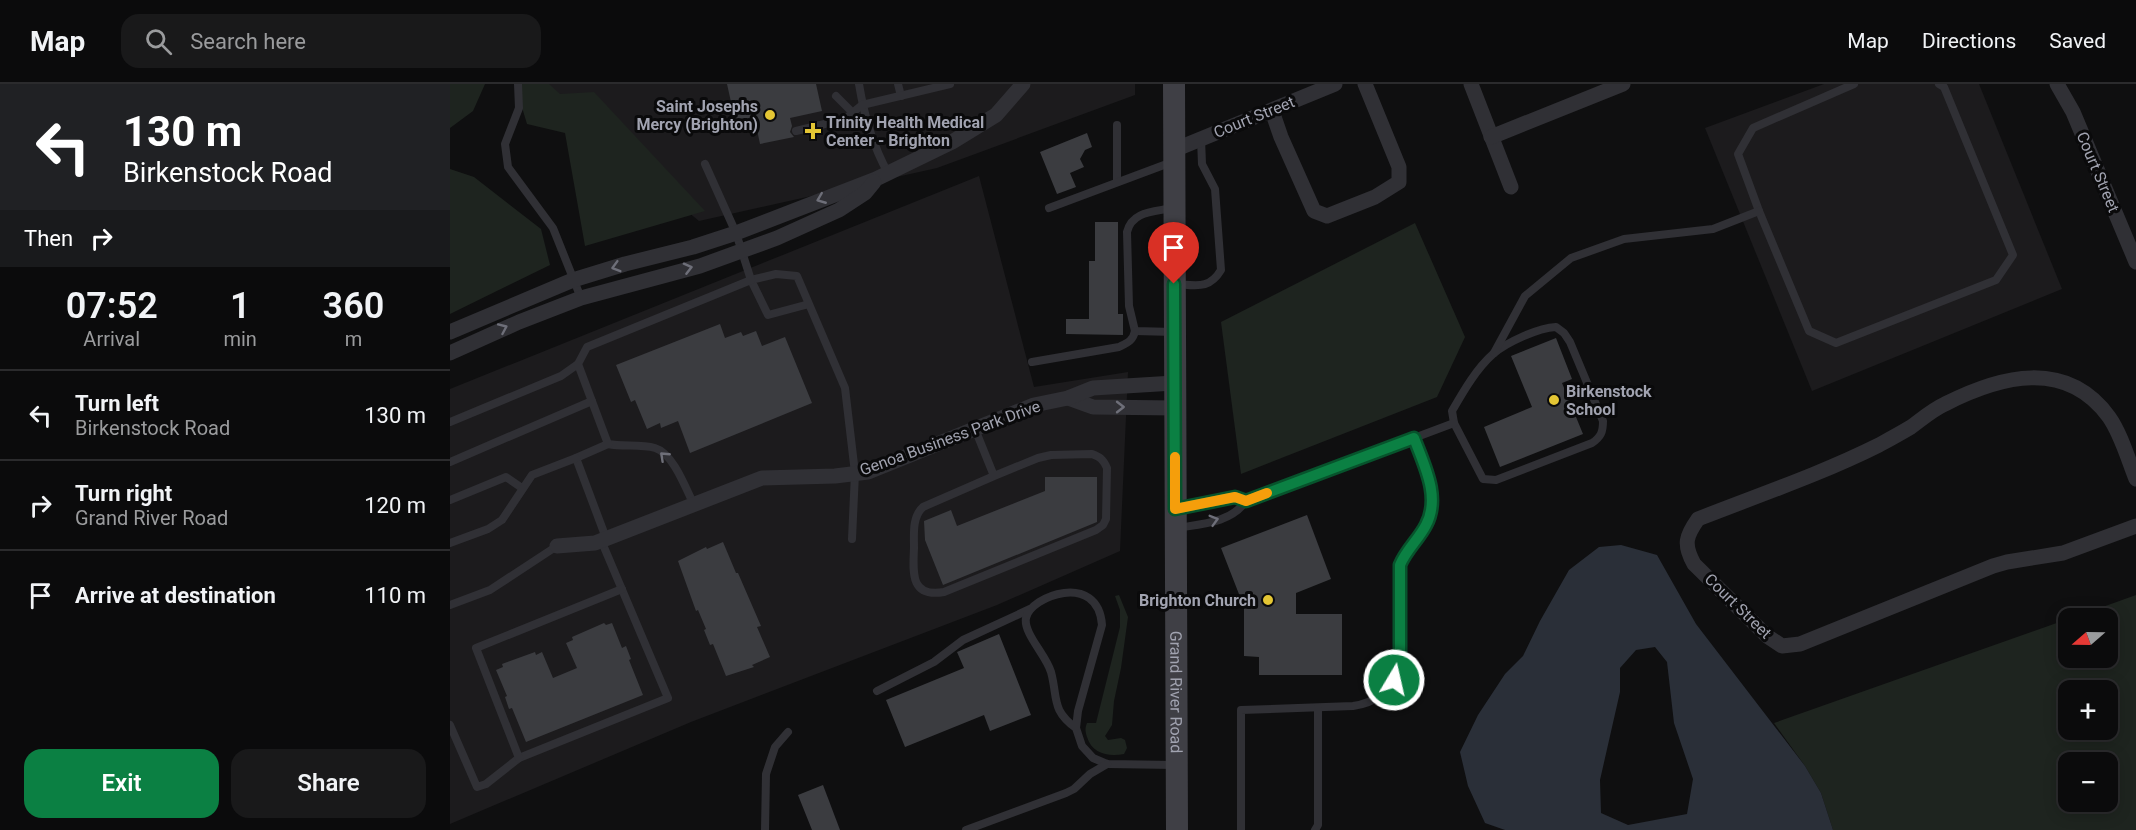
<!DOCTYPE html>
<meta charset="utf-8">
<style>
:root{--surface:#0b0b0c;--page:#19191a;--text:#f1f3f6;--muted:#9a9b9d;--line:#2b2b2d;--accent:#0b8043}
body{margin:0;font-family:Roboto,sans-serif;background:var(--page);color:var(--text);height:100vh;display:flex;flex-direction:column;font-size:22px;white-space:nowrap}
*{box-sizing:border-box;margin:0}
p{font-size:20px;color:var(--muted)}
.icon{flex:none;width:33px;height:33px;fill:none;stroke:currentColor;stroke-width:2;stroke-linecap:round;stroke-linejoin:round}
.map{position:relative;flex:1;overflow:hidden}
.drawer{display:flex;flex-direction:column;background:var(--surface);width:450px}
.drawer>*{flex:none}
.banner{background:#202124;color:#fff;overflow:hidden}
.needle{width:39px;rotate:250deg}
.controls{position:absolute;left:1608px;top:524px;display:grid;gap:12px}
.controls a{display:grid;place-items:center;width:60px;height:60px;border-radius:12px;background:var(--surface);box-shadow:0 3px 15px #0003,0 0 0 2px var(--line);font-size:30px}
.pin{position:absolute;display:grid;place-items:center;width:51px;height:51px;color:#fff;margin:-62px -26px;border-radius:50% 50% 50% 0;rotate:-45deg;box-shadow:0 0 6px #0007}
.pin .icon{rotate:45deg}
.me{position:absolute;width:66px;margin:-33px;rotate:9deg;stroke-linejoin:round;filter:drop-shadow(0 0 4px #0008)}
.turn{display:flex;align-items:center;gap:21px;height:126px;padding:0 24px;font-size:27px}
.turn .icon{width:78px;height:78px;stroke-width:2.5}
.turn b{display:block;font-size:42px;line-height:51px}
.then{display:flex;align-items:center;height:57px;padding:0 24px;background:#0003;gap:12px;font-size:22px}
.eta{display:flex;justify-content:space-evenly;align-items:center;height:102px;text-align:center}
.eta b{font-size:36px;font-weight:600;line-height:42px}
.primary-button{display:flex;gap:12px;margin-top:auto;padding:12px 24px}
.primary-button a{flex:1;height:69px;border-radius:18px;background:var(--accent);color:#fff;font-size:24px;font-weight:600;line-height:69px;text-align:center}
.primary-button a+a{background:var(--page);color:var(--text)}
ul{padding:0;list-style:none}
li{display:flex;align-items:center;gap:18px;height:90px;padding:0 24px;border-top:2px solid var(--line)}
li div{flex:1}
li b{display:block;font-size:22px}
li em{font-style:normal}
header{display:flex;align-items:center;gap:36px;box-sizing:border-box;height:84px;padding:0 30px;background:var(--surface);border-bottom:2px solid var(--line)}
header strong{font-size:28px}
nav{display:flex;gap:33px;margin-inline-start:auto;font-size:21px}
.search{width:420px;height:54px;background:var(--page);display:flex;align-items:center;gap:15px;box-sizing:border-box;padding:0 21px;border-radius:18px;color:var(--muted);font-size:22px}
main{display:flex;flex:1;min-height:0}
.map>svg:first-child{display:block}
.built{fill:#1c1b1d}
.green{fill:#1e241f;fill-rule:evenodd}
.water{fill:#2a2f38;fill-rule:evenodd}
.building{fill:#3b3c40}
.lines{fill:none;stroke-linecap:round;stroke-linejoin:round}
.service{stroke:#303035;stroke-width:8}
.minor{stroke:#303035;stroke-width:15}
.secondary{stroke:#3f3f45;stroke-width:22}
.oneway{stroke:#6e6f79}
.route-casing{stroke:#07532c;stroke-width:15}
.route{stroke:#0b8043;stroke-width:10}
.slow{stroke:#f59e0b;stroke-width:10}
.poi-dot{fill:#e4c634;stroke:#0a0a0b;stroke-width:2}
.labels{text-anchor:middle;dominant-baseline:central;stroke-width:6;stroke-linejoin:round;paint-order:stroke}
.poi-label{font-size:16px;font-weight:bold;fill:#a1a3b0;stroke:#0a0a0b;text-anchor:end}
.street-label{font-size:16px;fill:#a1a3b0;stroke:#0a0a0b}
</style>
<header>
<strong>Map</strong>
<div class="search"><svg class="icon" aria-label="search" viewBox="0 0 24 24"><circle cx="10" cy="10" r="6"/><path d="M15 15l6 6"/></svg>Search here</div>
<nav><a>Map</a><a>Directions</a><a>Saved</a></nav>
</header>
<main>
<section class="drawer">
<div class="banner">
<div class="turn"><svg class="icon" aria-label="left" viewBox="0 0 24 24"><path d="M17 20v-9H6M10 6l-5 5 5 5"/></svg><div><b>130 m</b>Birkenstock Road</div></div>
<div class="then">Then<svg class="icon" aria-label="right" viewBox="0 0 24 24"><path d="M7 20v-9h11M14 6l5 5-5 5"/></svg></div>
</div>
<div class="eta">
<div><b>07:52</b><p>Arrival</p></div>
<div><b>1</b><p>min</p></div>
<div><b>360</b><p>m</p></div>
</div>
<ul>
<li><svg class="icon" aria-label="left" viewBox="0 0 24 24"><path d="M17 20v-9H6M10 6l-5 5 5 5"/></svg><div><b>Turn left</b><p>Birkenstock Road</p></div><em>130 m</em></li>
<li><svg class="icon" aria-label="right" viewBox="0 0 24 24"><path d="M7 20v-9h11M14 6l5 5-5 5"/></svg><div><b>Turn right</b><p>Grand River Road</p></div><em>120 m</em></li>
<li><svg class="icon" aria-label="arrive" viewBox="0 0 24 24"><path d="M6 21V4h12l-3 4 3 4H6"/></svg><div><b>Arrive at destination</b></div><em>110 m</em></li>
</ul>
<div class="primary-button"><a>Exit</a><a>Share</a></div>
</section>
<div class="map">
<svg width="1686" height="746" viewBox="0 0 1686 746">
<rect width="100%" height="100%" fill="#0f0f10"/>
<!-- built -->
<g class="built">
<polygon points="83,0 685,0 685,11 487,84 249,137"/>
<polygon points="1374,0 1529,0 1612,205 1362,307 1255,44"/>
<polygon points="529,92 584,303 678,288 670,467 547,521 241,638 0,740 0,305"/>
</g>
<!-- green -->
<g class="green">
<polygon points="0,0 35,0 23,27 0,44"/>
<polygon points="65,0 99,0 110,10 144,8 255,127 135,162 115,49 77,40"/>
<polygon points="0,85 24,93 91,145 100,181 0,230"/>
<polygon points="965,139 1015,253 987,313 791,390 771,238"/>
<path d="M669,511l9,22 -7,51 -7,33 -2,24 -7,11 3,4 13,-2 4,2 2,8 -3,6c-15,3 -32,0 -37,-17 -2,-6 -2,-9 0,-14h9l24,-96v-17l-5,-14z"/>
<path d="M1686,511v235h-303l-12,-37 -16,-27 -31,-43 294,-104v38h40v-39h-36zM1618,606h40v39h-40zM1618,678h40v39h-40z"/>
</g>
<!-- water -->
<path class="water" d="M1171,461l36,10 39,69 109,142 16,27 12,37h-328l-20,-7 -17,-37 -8,-34 18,-37 27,-41 18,-18 17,-35 29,-51 30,-23zM1205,563l12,15 7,61 19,56 -6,35 -59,11 -27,-12 -1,-33 20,-88v-24l16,-18z"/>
<!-- building -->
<g class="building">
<polygon points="277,0 366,0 372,27 340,34 342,42 340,48 344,53 310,60 306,41 287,45"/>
<polygon points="637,49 642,63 635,66 630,75 634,83 620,89 626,103 607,110 590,68"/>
<polygon points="645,138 668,138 668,230 673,230 673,251 616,250 616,235 639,235 639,177 645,177"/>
<polygon points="270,240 275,254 291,248 293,252 306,247 312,262 335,253 362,319 240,369 228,337 211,344 210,339 197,345 185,316 181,318 166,281"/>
<polygon points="1106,254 1122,295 1112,299 1133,350 1050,383 1034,343 1082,323 1061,272"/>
<polygon points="595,393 647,393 647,438 493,501 475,456 474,437 501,426 507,442 595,407"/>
<polygon points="857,431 881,495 846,509 846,530 892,530 892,591 809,591 809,573 794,572 794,523 771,464"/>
<polygon points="273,458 286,489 288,489 311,542 307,543 320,573 302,581 304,583 276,592 263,560 260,561 254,546 256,545 248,526 246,527 228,477 256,463 257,465"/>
<polygon points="154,539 156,541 162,539 172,564 176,562 181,575 179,576 193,611 76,658 62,624 59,625 55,613 57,612 46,586 53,583 52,580 85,568 86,571 92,568 103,594 127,584 116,559 123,556 122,553"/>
<polygon points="549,550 581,631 540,647 534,631 455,663 436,616 514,584 507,568"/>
<polygon points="373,701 390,746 362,746 348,711"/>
</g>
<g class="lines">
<!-- service -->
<g class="service">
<polyline points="68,0 69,24 55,60 58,83 103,144 131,214"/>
<path d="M409,0c5,31 14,62 29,89"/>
<polyline points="448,0 451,12"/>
<polyline points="1404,0 1303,44 1288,70 1309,127 1359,247 1386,259 1546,196 1563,171 1494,3 1489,0"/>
<polyline points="386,12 403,29"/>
<polyline points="667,41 667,97"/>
<polyline points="346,47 395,35 412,21 500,0"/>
<polyline points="599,124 722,78"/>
<path d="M722,124c-18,4 -40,3 -45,24l2,74 6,25 39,1"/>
<path d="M726,200c20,1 33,6 45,-14l-6,-81 -13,-25 -1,-25"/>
<polyline points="359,220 318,231 301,196 326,190 347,192 395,304 405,389 402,455"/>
<path d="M1106,243l8,6 6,9 33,79c0,11 -2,16 -11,22l-96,37 -13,-1 -29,-56 -2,-12c11,-19 24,-42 41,-57 14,-12 45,-26 63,-27z"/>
<polyline points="1044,269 1075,212 1121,174 1174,155 1263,145 1309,127"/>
<path d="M582,278l87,-15c8,-4 14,-6 16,-16"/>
<polyline points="0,338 111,292 128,280"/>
<path d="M525,345l19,47 -71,31c-11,10 -9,27 -9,41 -1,24 -4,50 30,44l152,-62 7,-5 3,-6 1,-51c-4,-9 -7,-11 -15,-14l-41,1 -13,3 -44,18"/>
<path d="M158,360c15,3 32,0 47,4 18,5 31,41 39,57"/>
<polyline points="0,378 142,317"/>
<polyline points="0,416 56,393 72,404"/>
<polyline points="727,425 785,413 796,417"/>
<path d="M727,444c24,-4 54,-5 69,-27l208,-78"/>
<polyline points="156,454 126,374 158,360 128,280 137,263 301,196 286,149 255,80"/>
<polyline points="0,459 38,445 52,436 82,391 126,374"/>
<polyline points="0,521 40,506 107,462"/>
<polyline points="427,607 484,578 513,556 580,525"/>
<polyline points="0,641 27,703 36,700 69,674 218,614 151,456"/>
<path d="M626,644c-25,-18 -18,-30 -25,-56 -5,-17 -28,-39 -25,-54 4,-22 72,-47 76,7l-24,86 -2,17 6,18 11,12 14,6 68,1"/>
<polyline points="69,674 26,564 172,505"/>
<polyline points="315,746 316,690 325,663 338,648"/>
<polyline points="516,746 616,709 624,705 640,690 657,680"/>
<path d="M791,746v-120l112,-4c72,-11 38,-92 47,-141 6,-15 19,-26 26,-40 15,-28 -2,-60 -12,-87"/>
<polyline points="865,746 868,741 868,624"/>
</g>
<!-- minor -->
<g class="minor">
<polyline points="1021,0 1061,103"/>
<polyline points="1607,0 1623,28 1686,178"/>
<polyline points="822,27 831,53 864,127 877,132 925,113 949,98 949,83 915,0"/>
<polyline points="1041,53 1173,0"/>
<polyline points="724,66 885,0"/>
<polyline points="0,248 123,196 175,180 243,163 286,149 426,95 502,58 546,31 573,0"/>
<polyline points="0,269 69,238 131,214 250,182 327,154 389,126 415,109 424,98"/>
<polyline points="618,314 643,323 725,324"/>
<path d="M1686,395c-8,-20 -15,-45 -27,-62 -43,-59 -109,-41 -164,-13 -13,6 -23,15 -34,23 -10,6 -21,12 -32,18 -58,29 -120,50 -181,74 -12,17 -15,25 -4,45l73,72 15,10 18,-2 193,-78 14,-4 56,-9 73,-27"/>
<polyline points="107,462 145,459 312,394 385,392 418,388 584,321 618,314 643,304 724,299"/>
</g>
<!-- secondary -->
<path class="secondary" id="s1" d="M724,0l3,746"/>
</g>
<!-- one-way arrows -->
<defs><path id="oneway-chevron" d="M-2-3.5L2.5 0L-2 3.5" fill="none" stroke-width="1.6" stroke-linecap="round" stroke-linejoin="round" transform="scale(1.5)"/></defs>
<g class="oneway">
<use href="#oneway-chevron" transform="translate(371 115) rotate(158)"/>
<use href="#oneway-chevron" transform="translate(166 183) rotate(164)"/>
<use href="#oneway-chevron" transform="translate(238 184) rotate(-14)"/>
<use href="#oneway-chevron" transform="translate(53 244) rotate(-24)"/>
<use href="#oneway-chevron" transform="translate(670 323)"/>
<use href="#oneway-chevron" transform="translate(214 372) rotate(-137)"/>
<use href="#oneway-chevron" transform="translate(764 436) rotate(-16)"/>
</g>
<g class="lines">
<defs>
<path id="route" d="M724,200l1,225 60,-12 11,4 168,-63c10,27 27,59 12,87 -7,14 -20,25 -26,40v97l-6,18"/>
</defs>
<!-- route casing -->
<use href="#route" class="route-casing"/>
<!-- route -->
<use href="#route" class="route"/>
<!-- slow -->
<polyline class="slow" points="725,373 725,425 785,413 796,417 817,409"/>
</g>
<!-- markers -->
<g class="poi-dot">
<circle cx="320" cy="31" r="6"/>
<path d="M360 38h6v6h6v6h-6v6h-6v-6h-6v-6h6z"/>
<circle cx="1104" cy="316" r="6"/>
<circle cx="818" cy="516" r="6"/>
</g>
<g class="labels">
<!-- poi labels -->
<g class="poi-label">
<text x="308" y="22">Saint Josephs<tspan x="308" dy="18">Mercy (Brighton)</tspan></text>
<text x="376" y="38" text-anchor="start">Trinity Health Medical<tspan x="376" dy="18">Center - Brighton</tspan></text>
<text x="1116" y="307" text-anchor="start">Birkenstock<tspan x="1116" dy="18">School</tspan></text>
<text x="806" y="516">Brighton Church</text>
</g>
<!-- street labels -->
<g class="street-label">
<text transform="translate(804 33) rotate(-22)">Court Street</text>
<text transform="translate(1648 88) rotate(67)">Court Street</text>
<text transform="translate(500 354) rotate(-20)">Genoa Business Park Drive</text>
<text transform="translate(1288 522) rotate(44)">Court Street</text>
<text stroke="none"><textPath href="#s1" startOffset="608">Grand River Road</textPath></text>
</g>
</g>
</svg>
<div class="controls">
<a><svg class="needle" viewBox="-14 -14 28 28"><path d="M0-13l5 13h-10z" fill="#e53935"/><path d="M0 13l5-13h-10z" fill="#9a9b9d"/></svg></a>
<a>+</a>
<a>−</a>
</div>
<div class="pin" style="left:724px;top:200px;background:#d93025"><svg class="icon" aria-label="arrive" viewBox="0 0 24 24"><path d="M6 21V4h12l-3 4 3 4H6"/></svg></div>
<svg class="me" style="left:944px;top:596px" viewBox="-20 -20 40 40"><circle r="17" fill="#0b8043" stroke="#fff" stroke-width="3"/><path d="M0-11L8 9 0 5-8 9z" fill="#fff"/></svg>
</div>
</main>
